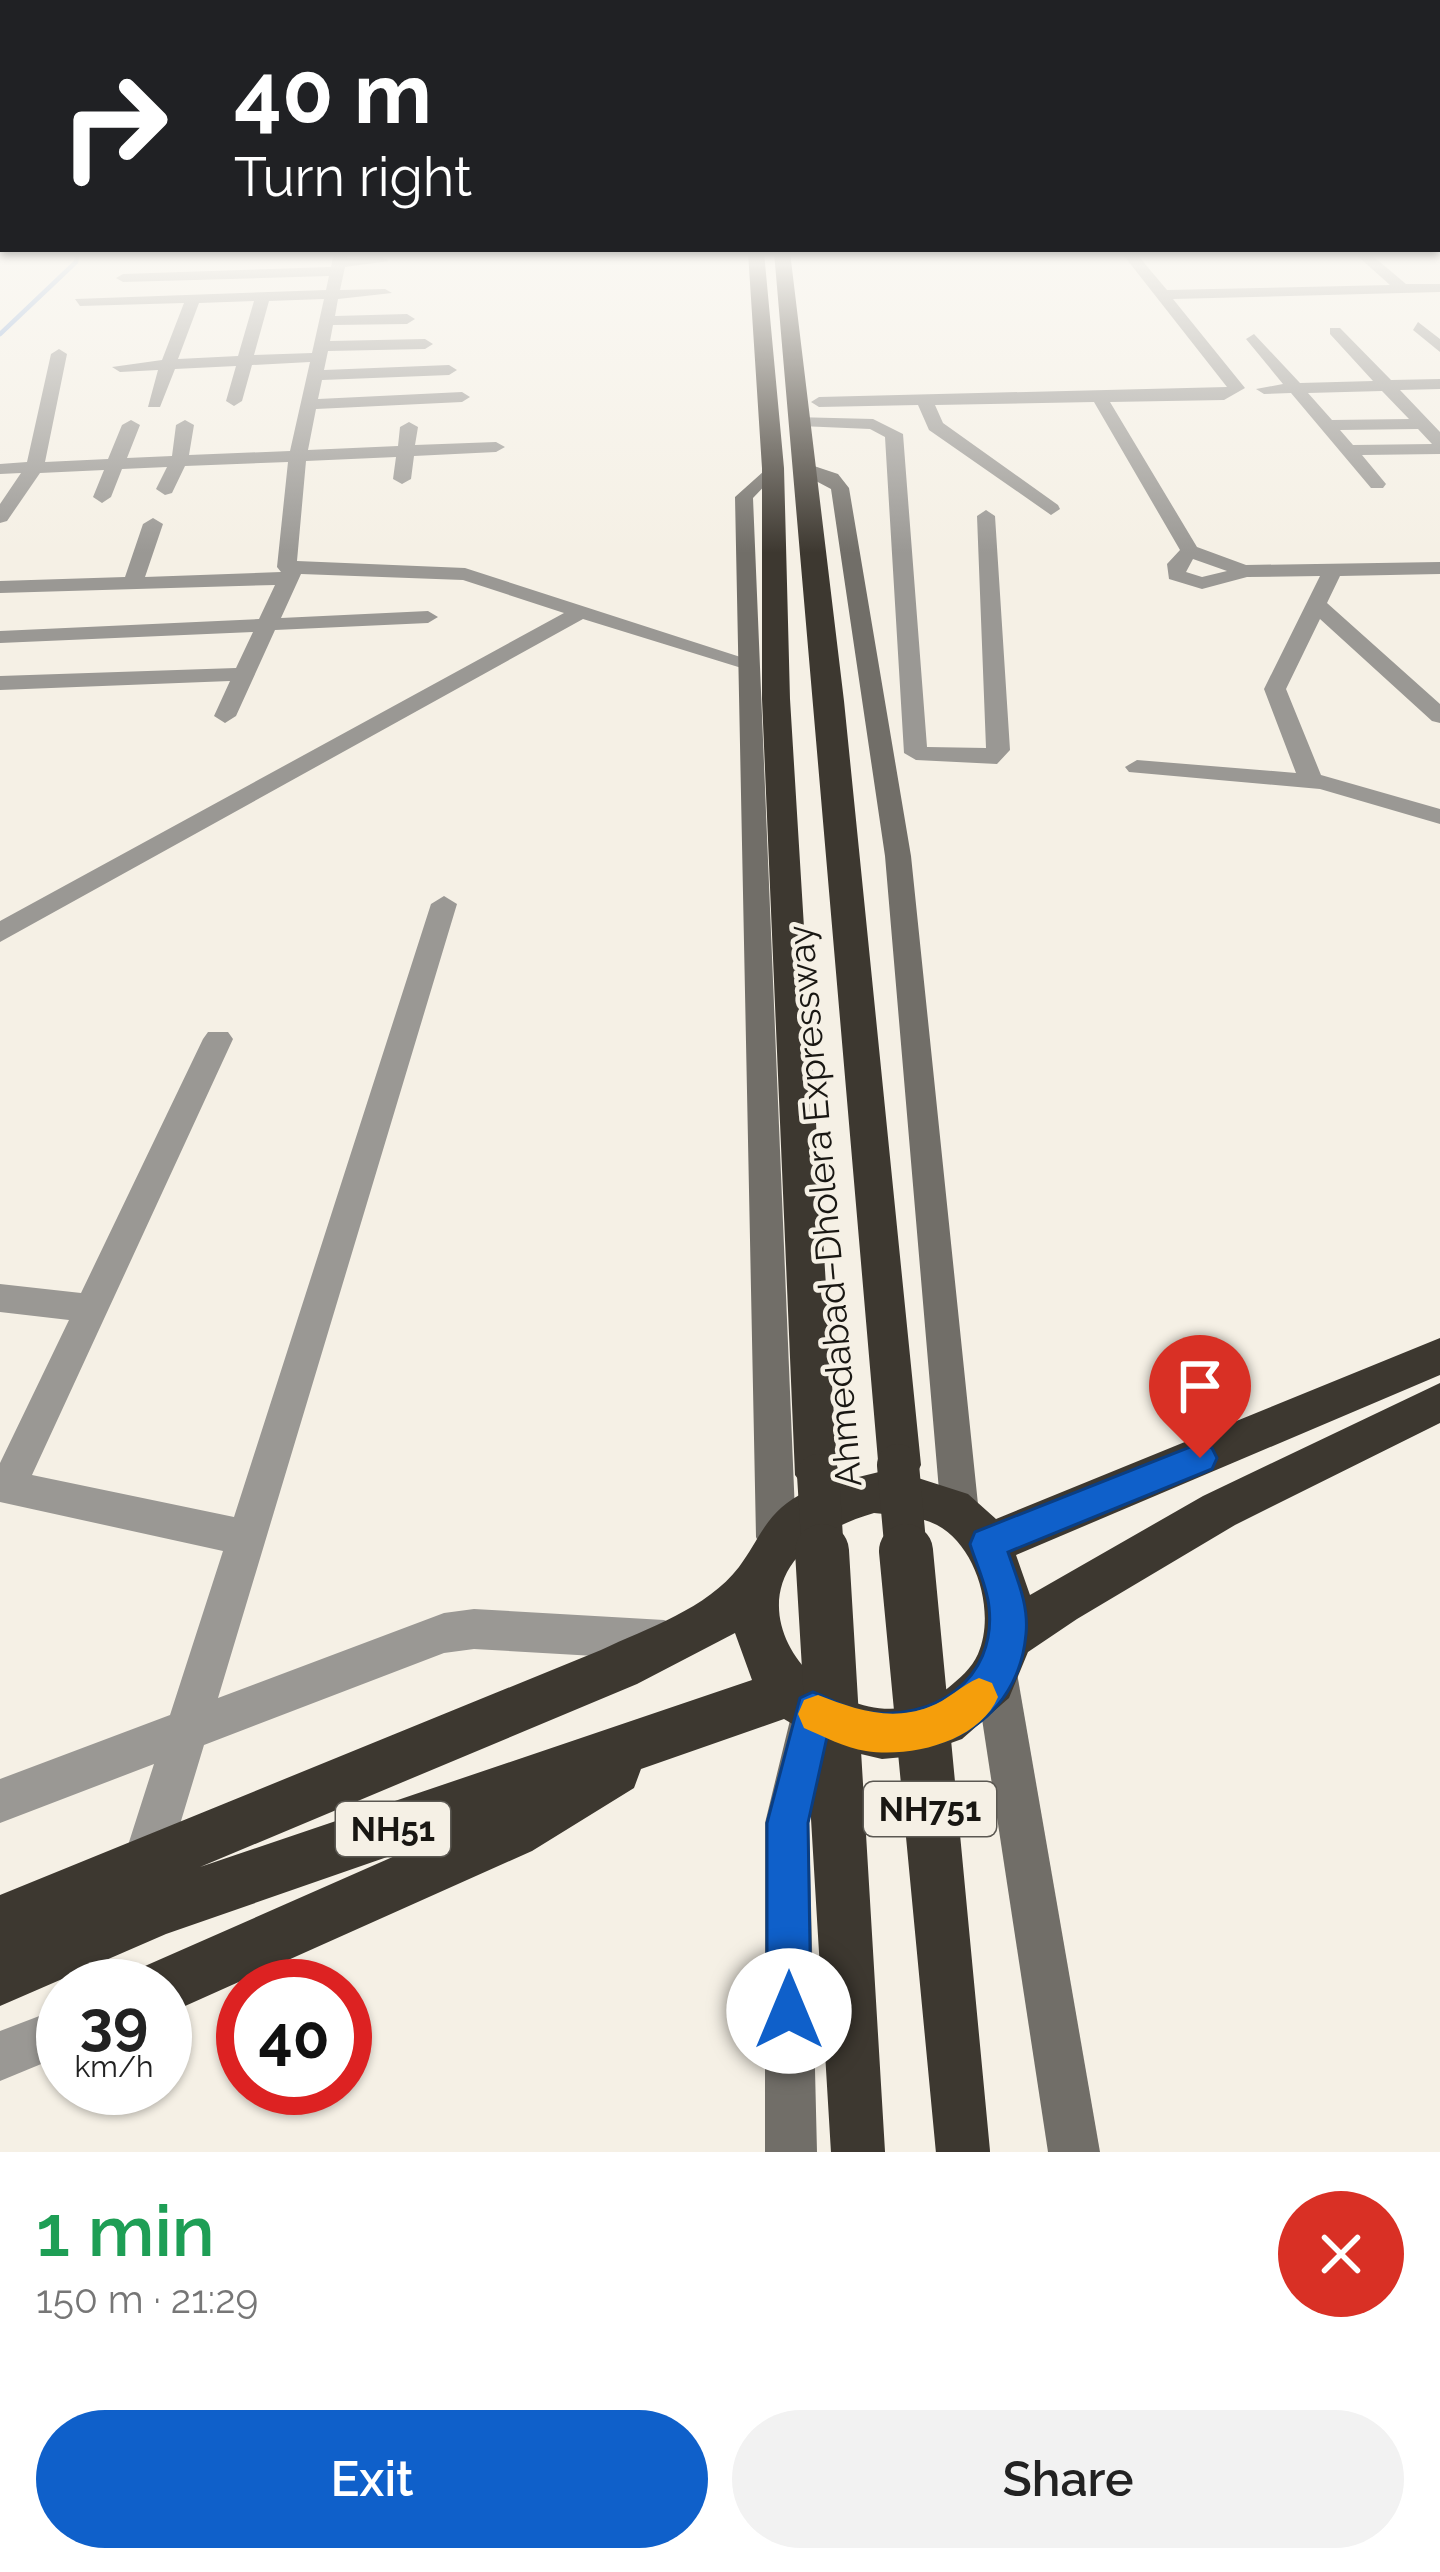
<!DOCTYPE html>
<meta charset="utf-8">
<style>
:root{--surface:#fff;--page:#f2f2f2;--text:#222;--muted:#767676;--accent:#0f60ca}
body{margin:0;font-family:Raleway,sans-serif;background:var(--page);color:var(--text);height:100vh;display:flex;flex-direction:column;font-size:45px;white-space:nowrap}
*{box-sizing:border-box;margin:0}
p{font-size:39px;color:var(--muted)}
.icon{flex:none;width:66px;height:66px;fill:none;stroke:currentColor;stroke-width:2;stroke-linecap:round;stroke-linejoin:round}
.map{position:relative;height:2152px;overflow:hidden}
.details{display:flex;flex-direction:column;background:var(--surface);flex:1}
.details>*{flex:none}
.top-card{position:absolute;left:0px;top:0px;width:1440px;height:252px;box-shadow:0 3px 9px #0004;background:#202124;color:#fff;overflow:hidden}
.speed{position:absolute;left:36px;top:1959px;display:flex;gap:24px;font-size:60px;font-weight:700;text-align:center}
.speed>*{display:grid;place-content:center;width:156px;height:156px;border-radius:50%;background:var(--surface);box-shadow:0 3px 9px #0004;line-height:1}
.speed small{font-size:30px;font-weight:400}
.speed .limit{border:18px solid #d22;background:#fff;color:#111}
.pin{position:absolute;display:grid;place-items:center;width:102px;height:102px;color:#fff;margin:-123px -51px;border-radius:50% 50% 50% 0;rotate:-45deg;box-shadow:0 0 12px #0007}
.pin .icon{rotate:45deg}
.me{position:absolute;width:132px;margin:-66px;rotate:0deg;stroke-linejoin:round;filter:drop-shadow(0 0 9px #0008)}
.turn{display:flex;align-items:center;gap:42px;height:252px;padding:0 36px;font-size:54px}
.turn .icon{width:156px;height:156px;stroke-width:2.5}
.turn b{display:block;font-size:84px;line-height:102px}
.round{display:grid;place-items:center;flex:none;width:126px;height:126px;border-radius:63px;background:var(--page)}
.headline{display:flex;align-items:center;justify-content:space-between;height:204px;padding:0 36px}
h1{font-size:72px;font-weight:600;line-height:90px;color:#1e9e55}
.button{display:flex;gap:24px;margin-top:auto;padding:24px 36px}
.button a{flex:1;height:138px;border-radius:72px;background:var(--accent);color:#fff;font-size:48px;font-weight:600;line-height:138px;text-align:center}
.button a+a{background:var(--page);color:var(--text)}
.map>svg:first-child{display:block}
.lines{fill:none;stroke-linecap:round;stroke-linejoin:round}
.stream{stroke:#83a6d9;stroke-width:4.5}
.street{fill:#9a9894;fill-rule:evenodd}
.secondary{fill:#716e68;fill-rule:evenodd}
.highway{fill:#3d3830;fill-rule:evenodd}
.highway-bridge-far1{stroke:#3d3830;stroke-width:42}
.highway-bridge{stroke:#3d3830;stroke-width:54}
.route{fill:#0f60ca;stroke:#0a3e83;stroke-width:3}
.slow{fill:#f59e0b}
.labels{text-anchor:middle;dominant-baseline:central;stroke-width:9;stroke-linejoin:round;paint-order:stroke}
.shield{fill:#f5f0e5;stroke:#5b5852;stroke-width:3}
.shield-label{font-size:33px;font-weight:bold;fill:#191713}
.street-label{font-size:36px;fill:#191713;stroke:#f5f0e5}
</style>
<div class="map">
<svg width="1440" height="2152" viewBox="0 0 1440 2152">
<rect width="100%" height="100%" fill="#f5f0e5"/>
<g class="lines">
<!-- stream -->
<polyline class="stream" points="0,334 76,262 78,252"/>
<!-- street -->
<g class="street">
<path d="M334,252h14l-1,6 35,-1 7,4 -44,6 -5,23 45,-1 7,4 -54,6 -3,17 72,-2 8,5 -8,5 -74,1 -3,16 95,-2 8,5 -8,5 -97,2 -4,19 125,-5 8,5 -8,5 -127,5 -4,19 144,-7 8,5 -8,5 -146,7 -8,41 90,-4 2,-19 9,-5 9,5 -3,18 81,-3 9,5 -9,5 -82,4 -3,23 -9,5 -9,-5 3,-22 -90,4 -9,100 168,7 294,95 -11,7 -165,-51 -583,323v-21l564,-308 -101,-33 -162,-6 -20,44 147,-7 10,6 -10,6 -153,7 -39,86 -11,7 -11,-7 16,-35 -230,9v-14l236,-8 17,-36 -253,11v-12l259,-12 16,-34 -275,8v-12l125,-4 18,-53 10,-6 10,6 -18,53 136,-5 -4,-5 11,-105 -103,4 -13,27 -7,2 -9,-6 11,-22 -45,2 -11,28 -9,6 -9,-6 11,-27 -64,3 -33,48 -7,2v-19l21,-31 -21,1v-10l27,-2 24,-108 8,-5 8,5 -22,108 63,-3 14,-34 9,-5 9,5 -13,33 45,-2 4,-31 9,-5 9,5 -5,30 101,-4 20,-89 -58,3 -10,36 -8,5 -8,-5 10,-35 -61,3 -15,38h-12l10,-37 -38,2 -8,-5 50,-7 22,-57 -104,3 -5,-7 251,-9 3,-14 -206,6 -7,-4 7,-4 208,-7zM324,299l-12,54 -58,2 15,-54zM254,301l-16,55 -60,3 21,-56z"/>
<path d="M1121,252h14l32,38 223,-5 -37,-33h15l38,32h34v8l-267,7 72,89 -21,12 -114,2 87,145 49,18 194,-3v12l-100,2 -13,27 113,101v19l-8,-2 -112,-102 -34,70 35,86 119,34v15l-120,-35 -191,-17 -4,-5 12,-7 159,13 -32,-84 56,-113 -73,1 -45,12 -33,-10 -2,-15 13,-14 -86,-148 -159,3 8,18 115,82 2,4 -9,6 -122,-85 -11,-25 -99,2 -8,-5 8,-5 408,-10zM1193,559l34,12 -25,6 -16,-5z"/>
<polygon points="1418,322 1440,339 1440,352 1413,330"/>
<path d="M1330,328h10l51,52 49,-1v10l-40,1 40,42v22l-78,1 24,29 -3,4h-12l-80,-95 -27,1 -8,-5 27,-5 -37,-45 8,-5 46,49 73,-2 -43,-47zM1382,391l27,28 -77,1 -24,-27zM1418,429l14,15 -79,1 -13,-15z"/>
<polygon points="794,417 873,419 903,434 927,747 986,748 977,516 986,510 995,516 1010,750 997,764 916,760 904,753 885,437 870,429 800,426 791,421"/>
<polygon points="444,896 457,904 218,1698 444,1613 474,1609 664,1620 679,1626 685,1640 679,1654 664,1660 474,1649 444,1653 204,1745 168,1864 161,1880 145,1887 129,1880 122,1864 154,1764 0,1823 0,1779 170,1715 223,1551 0,1502 0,1463 69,1320 0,1312 0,1284 81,1293 203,1039 208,1032 228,1032 233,1039 32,1475 234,1517 431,904"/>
<polygon points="63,2007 63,2055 0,2081 0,2031"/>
</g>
<!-- secondary -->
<g class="secondary">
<polygon points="773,463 782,468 753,498 796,1537 790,1550 776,1555 762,1550 756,1537 735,497"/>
<polygon points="805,463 838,474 849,488 911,856 979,1514 974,1526 960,1532 946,1526 941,1514 885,856 831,489 799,472 796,468"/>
<polygon points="996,1652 1011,1658 1017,1673 1100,2152 1048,2152 975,1673 981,1658"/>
<polygon points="813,1691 828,1697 834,1712 809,1823 817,2152 765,2152 765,1823 792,1712 798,1697"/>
</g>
<!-- highway -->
<path class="highway" d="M748,252h16l20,216 6,231 48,783 41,-10 -105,-1220h16l54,449 77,764 -6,12 53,17 28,25 444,-181v37l-424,180 14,40 173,-99 237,-113v40l-205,102 -158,94 -49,33 -19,46 -47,41 -47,17 -33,3 -51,-12 -47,-28 -143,50 -7,19 -102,63 -367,164v-29h-29l9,-20 268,-118 -247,86 -166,72v-111l601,-245c46,-22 106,-41 138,-83 24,-33 27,-56 68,-76l-12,-16 -33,-776v-231zM874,1513c20,2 44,2 63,12 40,21 59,88 41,129 -6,14 -19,25 -30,34 -106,85 -278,-115 -74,-175zM735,1633l17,47 -552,187 437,-183z"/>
<!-- highway-bridge-far1 -->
<g class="highway-bridge-far1">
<polyline points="898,1465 906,1554"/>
<polyline points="818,1475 823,1554"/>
</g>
<!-- highway-bridge -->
<g class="highway-bridge">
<polyline points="822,1551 858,2152"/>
<polyline points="906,1551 963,2152"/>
</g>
</g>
<!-- sky -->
<linearGradient id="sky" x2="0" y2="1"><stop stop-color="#7faee2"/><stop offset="0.46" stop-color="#faf8f3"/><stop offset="1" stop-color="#faf8f3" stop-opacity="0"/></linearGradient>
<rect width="1440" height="553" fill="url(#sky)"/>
<!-- route -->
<path class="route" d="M1200,1443l12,5 5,10 -5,11 -204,83c9,27 21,53 18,82 -9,103 -115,137 -199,103l-19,86 3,188 -6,15 -16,7 -16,-7 -6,-15v-188l33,-125 13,-6c17,7 36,18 53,20 67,10 131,-32 123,-105 -2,-21 -13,-43 -19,-63l5,-12z"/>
<!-- slow -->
<path class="slow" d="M979,1678l13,5 6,14c-19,45 -88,61 -132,54 -21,-3 -43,-15 -62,-23l-6,-14 6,-14 14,-5c36,14 72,27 111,12 18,-6 32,-22 50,-29z"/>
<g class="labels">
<!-- shield labels -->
<g class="shield">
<rect x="864" y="1782" width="132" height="54" rx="9"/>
<rect x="336" y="1802" width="114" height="54" rx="9"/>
</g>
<g class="shield-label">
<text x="930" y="1809">NH751</text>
<text x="393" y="1829">NH51</text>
</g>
<!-- street labels -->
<g class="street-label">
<text transform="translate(824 1206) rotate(-95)">Ahmedabad–Dholera Expressway</text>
</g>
</g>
</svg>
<div class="speed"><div>39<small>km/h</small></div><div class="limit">40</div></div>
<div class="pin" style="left:1200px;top:1458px;background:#d93025"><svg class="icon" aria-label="arrive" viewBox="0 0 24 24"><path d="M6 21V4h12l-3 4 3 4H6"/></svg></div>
<svg class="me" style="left:789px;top:2011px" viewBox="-20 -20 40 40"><circle r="19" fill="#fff"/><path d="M0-13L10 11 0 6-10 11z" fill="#0f60ca"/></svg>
<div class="top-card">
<div class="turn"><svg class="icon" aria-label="right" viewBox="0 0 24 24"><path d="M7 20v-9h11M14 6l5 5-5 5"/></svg><div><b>40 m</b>Turn right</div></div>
</div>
</div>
<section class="details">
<div class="headline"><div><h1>1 min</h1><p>150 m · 21:29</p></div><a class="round" style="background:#d93025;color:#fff"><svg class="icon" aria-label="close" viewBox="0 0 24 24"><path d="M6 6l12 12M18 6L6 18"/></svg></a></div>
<div class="button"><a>Exit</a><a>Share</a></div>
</section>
